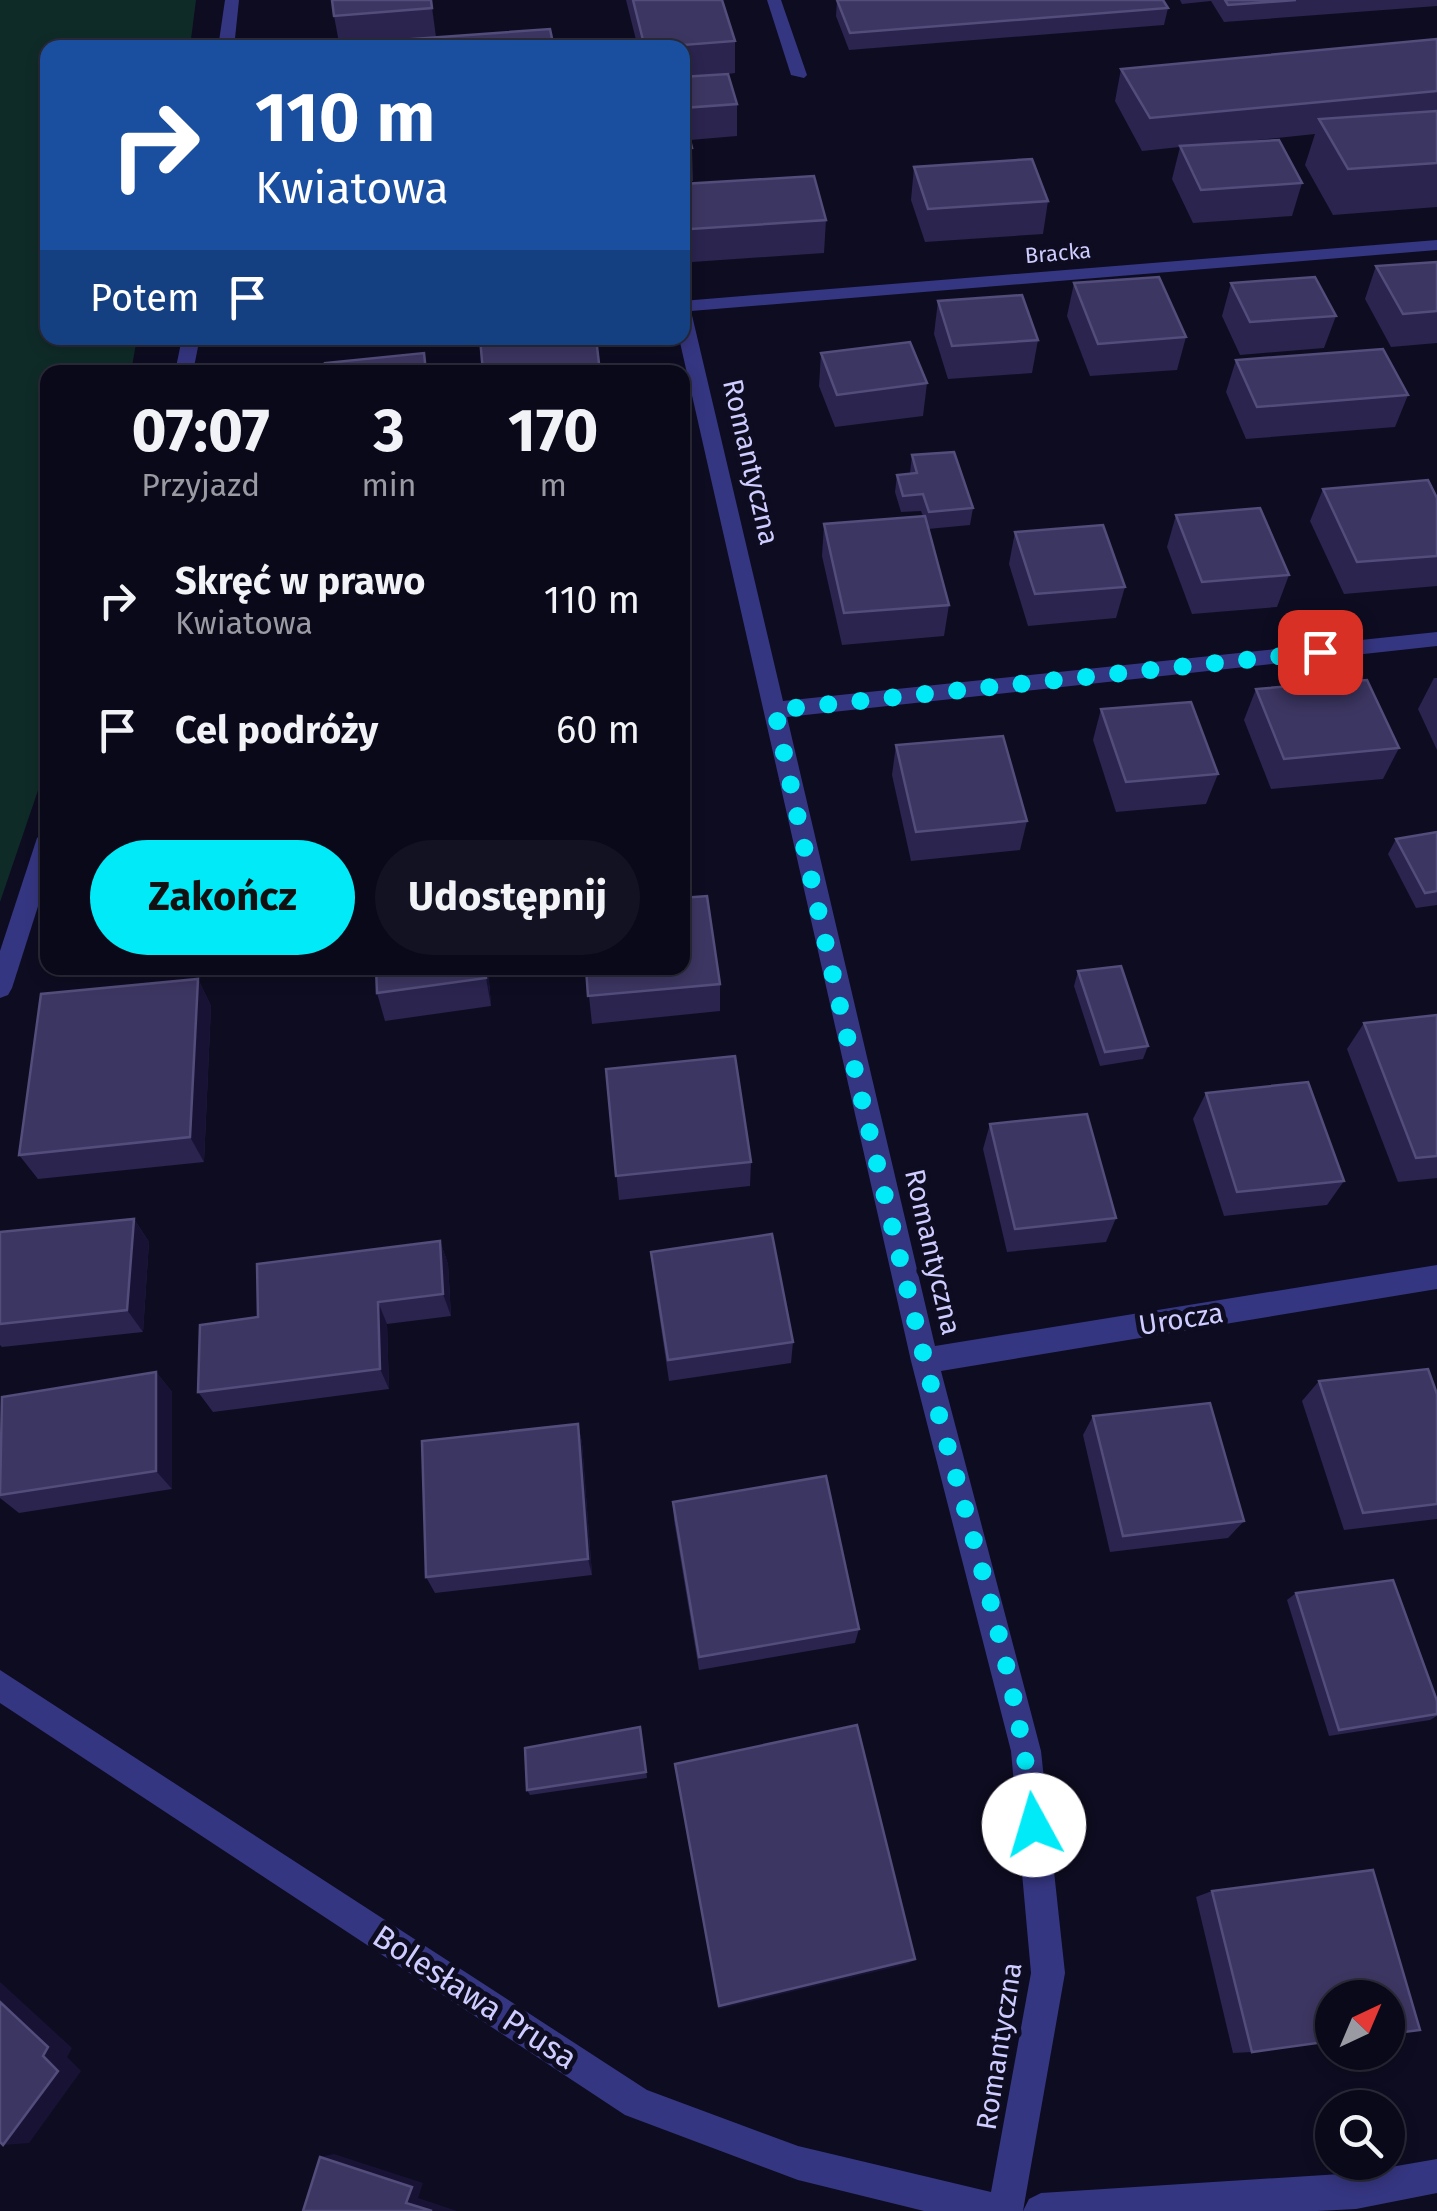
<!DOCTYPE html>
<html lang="pl">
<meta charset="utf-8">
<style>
:root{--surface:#0a0919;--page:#131222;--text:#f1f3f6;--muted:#999aa2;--line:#2a2a38;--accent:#00ebf7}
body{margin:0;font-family:"Fira Sans",sans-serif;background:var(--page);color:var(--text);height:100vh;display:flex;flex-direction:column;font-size:38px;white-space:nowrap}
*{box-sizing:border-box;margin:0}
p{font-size:32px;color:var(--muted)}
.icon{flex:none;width:55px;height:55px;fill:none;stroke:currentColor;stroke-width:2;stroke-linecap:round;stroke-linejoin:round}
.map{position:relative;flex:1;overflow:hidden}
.panel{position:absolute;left:40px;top:365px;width:650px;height:610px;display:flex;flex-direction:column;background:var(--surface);border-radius:20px;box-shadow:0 5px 15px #0003,0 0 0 2px var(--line)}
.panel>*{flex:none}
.guide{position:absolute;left:40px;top:40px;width:650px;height:305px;border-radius:20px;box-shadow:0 5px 15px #0003,0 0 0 2px var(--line);background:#1a4fa0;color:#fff;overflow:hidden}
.needle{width:65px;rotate:44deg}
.controls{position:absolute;left:1315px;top:1980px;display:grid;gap:20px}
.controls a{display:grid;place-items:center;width:90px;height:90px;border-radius:50%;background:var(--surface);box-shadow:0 5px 15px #0003,0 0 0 2px var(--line);font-size:50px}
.pin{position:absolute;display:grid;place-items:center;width:85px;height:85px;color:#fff;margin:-42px;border-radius:20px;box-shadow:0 5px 15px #0006}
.me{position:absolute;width:110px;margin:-55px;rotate:354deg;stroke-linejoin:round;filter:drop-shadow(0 0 8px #0008)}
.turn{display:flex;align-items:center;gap:35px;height:210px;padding:0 50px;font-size:45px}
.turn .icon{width:130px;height:130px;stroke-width:2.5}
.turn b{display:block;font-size:70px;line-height:85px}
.then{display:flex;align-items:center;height:95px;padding:0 50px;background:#0003;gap:20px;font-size:38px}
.eta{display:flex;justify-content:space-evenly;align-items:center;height:170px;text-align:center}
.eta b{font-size:60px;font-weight:700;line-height:70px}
.primary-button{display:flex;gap:20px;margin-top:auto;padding:20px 50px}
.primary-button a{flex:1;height:115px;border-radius:60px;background:var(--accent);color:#111;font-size:40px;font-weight:700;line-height:115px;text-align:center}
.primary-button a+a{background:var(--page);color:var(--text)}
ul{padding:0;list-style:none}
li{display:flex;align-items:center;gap:30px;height:130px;padding:0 50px}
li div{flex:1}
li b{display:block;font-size:38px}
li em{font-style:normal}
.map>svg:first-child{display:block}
.green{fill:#0f2b28}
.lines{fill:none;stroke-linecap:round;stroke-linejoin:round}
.service{fill:#353681;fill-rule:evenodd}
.minor{fill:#353681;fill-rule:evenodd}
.wall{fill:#2a244f}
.shaded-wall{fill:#181335}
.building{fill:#3c3662;stroke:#534d7b;stroke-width:2.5}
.route{stroke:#00ebf7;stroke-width:18;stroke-dasharray:0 32.4}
.labels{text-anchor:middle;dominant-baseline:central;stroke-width:10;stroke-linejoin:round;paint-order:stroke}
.far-street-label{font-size:22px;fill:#cfccff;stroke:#0e0c21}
.street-label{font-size:28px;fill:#cfccff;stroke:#0e0c21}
.near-street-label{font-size:32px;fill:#cfccff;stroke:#0e0c21}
</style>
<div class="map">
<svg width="1437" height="2211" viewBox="0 0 1437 2211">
<rect width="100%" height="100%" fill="#0e0c21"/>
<!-- green -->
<polygon class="green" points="0,0 196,0 190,47 48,48 48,338 137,338 131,372 48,372 47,764 0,902"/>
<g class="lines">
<!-- service -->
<polygon class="service" points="767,0 781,0 807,75 804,78 791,75"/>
<!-- minor -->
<g class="minor">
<polygon points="225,0 239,0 234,48 218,48"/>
<polygon points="1437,240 1437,250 691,311 783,701 1437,632 1437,646 787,717 935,1346 1437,1265 1437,1289 941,1371 1041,1751 1065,1973 1023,2211 924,2211 798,2180 625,2115 0,1703 0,1670 647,2090 798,2146 991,2192 1031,1973 1011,1751 911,1361 679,338 682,338 682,301"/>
<polygon points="182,338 264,338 255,343 198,347 193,372 175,372"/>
<polygon points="48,829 48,875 12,988 8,995 0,998 0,951 37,838"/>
<polygon points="1437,2159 1437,2193 1356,2209 1317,2211 1023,2211 1029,2199 1041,2193 1356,2173"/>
</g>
</g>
<!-- wall -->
<g class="wall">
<polygon points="431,0 436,37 400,43 340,48 334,16"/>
<polygon points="626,0 722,0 735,41 735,73 728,74 737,104 737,136 690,140 692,148 693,181 682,182 682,48 638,48"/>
<polygon points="837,0 1168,8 1164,25 849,50 836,16"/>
<polygon points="1180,0 1437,0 1437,6 1224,22 1211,1 1182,4"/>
<polygon points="1437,39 1437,207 1333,215 1305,165 1315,134 1208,145 1302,183 1292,216 1193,223 1172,179 1180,147 1142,151 1115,101 1121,69"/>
<polygon points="914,167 1048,201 1043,234 925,242 911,200"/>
<polygon points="683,184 826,220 824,253 692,262 684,217"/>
<polygon points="1437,262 1437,343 1391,347 1365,299 1376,266"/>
<polygon points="1074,283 1186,337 1177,370 1090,376 1067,316"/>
<polygon points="1231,283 1336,316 1324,348 1240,355 1222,316"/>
<polygon points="938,301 1038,340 1032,373 948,379 934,334"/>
<polygon points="821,353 927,383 923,416 835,427 819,386"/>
<polygon points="1236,360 1408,395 1395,427 1246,439 1226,392"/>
<polygon points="912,455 973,508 970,525 928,529 949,605 944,636 842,645 822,556 824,524 923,516 921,511 901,512 895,492 897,475 910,473"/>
<polygon points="1323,489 1437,498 1437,586 1344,594 1310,521"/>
<polygon points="1176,515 1289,575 1277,607 1192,614 1167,547"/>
<polygon points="1015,532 1125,587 1116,618 1028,626 1009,564"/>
<polygon points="1434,678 1437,678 1437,750 1418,709"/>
<polygon points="1256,689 1399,748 1383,779 1271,789 1244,720"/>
<polygon points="1101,709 1218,774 1206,804 1116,812 1093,740"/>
<polygon points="896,745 1027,821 1020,850 911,861 892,775"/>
<polygon points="1437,832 1437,905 1416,908 1388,854 1396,839"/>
<polygon points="304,968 374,968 307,974"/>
<polygon points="376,968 488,968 491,1006 385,1021 377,993"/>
<polygon points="586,968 720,984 720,1011 592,1024"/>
<polygon points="1078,971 1148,1046 1143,1059 1100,1066 1074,986"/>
<polygon points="198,979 211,1006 204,1162 38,1179 19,1155"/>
<polygon points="1437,1015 1437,1178 1398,1182 1347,1049 1364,1023"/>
<polygon points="606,1069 751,1162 750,1186 619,1200"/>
<polygon points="1206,1093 1344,1181 1327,1205 1224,1216 1193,1119"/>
<polygon points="990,1124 1116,1218 1106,1242 1007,1252 983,1149"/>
<polygon points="134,1219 149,1242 143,1332 2,1347 0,1345 0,1232"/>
<polygon points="440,1241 448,1264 451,1316 387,1324 389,1389 213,1412 198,1392 258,1317"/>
<polygon points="651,1252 793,1342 791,1363 669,1381 653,1274"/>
<polygon points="156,1372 172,1392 172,1489 19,1513 0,1498 0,1440"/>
<polygon points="1319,1381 1437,1394 1437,1519 1344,1530 1302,1401"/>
<polygon points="1093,1416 1244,1521 1228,1538 1110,1552 1083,1435"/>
<polygon points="578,1424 582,1443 592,1575 435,1593 426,1577"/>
<polygon points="673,1502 859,1629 855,1643 699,1670 674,1520"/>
<polygon points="1296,1593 1437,1701 1437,1716 1430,1720 1329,1736 1287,1600"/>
<polygon points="641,1733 647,1778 530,1795 527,1790"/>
<polygon points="1212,1891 1252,2052 1233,2053 1196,1897"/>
</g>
<!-- shaded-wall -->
<g class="shaded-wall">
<polygon points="485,968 488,968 491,1006 486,978"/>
<polygon points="198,979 211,1006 204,1162 190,1137"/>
<polygon points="134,1219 149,1242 143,1332 127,1310"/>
<polygon points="440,1241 448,1264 451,1316 443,1294"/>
<polygon points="378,1302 387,1324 389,1389 380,1369"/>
<polygon points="156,1372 172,1392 172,1489 156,1471"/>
<polygon points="578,1424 582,1443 592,1575 588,1559"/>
<polygon points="915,1959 908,1964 719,2009 719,2006"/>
<polygon points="0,1982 72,2048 67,2057 81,2071 29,2143 3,2145 43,2056 0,2002"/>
<polygon points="334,2154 423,2183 418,2198 457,2211 432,2211 406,2203 320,2157"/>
</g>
<!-- building -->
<g class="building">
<polygon points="332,0 431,0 432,8 334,16"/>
<polygon points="633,0 722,0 735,41 645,48"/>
<polygon points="837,0 1163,0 1168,8 850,33"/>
<polygon points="1225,0 1296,0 1228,5"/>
<polygon points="550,29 554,48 400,48 400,40"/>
<polygon points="1437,39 1437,91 1150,118 1121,69"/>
<polygon points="728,74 737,104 683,108 685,117 682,117 682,77"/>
<polygon points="1437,111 1437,163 1348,169 1319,119"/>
<polygon points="687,128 692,148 682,149 682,129"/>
<polygon points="1279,140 1302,183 1201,190 1180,146"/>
<polygon points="1032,159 1048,201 928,209 914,167"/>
<polygon points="814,176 826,220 691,229 683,184"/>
<polygon points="1437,262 1437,311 1403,314 1376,266"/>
<polygon points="1159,277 1186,337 1098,344 1074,283"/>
<polygon points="1315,277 1336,316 1250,322 1231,283"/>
<polygon points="1022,295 1038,340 952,346 938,301"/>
<polygon points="480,338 596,338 600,372 483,372"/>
<polygon points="910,342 927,383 837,395 821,353"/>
<polygon points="1383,349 1408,395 1257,407 1236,360"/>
<polygon points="424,353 426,372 326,372 325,363"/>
<polygon points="954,452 973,508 929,512 923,494 903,496 897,475 917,473 912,455"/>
<polygon points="1428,480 1437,498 1437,556 1357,562 1323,489"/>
<polygon points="1260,508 1289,575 1202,582 1176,515"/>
<polygon points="925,516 949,605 844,613 824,524"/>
<polygon points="1103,525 1125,587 1035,594 1015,532"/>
<polygon points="1367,680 1399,748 1284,759 1256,689"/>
<polygon points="1191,702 1218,774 1126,782 1101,709"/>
<polygon points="1003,736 1027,821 916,832 896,745"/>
<polygon points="1437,832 1437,891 1425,893 1396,839"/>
<polygon points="707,896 720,984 588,996 586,968 682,968 682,898"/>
<polygon points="1121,966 1148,1046 1105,1052 1078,971"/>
<polygon points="376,968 485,968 486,978 377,993"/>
<polygon points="198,979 190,1137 19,1155 41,994"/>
<polygon points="1437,1015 1437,1156 1416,1158 1364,1023"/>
<polygon points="735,1056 751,1162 616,1176 606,1069"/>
<polygon points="1308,1082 1344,1181 1237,1192 1206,1093"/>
<polygon points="1087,1114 1116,1218 1015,1229 990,1124"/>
<polygon points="134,1219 127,1310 0,1324 0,1232"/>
<polygon points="772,1234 793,1342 668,1360 651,1252"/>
<polygon points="440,1241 443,1294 378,1302 380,1369 198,1392 200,1325 258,1317 257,1264"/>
<polygon points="1428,1369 1437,1394 1437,1504 1363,1513 1319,1381"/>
<polygon points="156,1372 156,1471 0,1495 2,1397"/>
<polygon points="1210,1403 1244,1521 1123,1536 1093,1416"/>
<polygon points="578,1424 588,1559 426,1577 422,1441"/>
<polygon points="826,1476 859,1629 699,1657 673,1502"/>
<polygon points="1393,1580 1437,1701 1437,1714 1339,1730 1296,1593"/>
<polygon points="857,1725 915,1959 719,2006 675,1764"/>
<polygon points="640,1727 646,1772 527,1790 525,1748"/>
<polygon points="1373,1870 1420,2030 1388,2034 1388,1998 1332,1998 1332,2041 1252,2052 1212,1891"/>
<polygon points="0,2002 48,2047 43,2056 58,2071 3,2145 0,2142"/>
<polygon points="320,2157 412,2187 406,2203 432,2211 303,2211"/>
</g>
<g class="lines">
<!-- route -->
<path class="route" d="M1034,1825c-16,-157 -71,-311 -109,-464 -53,-216 -105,-433 -150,-651l545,-58"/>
</g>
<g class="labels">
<!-- far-street labels -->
<g class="far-street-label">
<text transform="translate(1058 253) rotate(-5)">Bracka</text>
</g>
<!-- street labels -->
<g class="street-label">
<text transform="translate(751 462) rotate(77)">Romantyczna</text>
<text transform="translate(933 1252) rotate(77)">Romantyczna</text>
<text transform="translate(1181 1319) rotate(-9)">Urocza</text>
<text transform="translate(999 2046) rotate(-81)">Romantyczna</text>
</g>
<!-- near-street labels -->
<g class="near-street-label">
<text transform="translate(475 1997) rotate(33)">Bolesława Prusa</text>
</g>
</g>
</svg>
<div class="controls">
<a><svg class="needle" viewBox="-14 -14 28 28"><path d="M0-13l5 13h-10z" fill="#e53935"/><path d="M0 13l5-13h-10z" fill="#999aa2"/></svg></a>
<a><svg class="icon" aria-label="search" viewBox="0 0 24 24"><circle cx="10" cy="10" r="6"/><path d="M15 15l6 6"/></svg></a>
</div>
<div class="pin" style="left:1320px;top:652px;background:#d93025"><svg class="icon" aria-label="arrive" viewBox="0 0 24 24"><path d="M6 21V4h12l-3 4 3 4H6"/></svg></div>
<svg class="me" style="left:1034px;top:1825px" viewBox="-20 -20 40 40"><circle r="19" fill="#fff"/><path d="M0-13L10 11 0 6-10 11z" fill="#00ebf7"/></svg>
<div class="guide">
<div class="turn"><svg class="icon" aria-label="right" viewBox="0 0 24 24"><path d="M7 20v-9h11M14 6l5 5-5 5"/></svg><div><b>110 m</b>Kwiatowa</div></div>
<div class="then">Potem<svg class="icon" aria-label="arrive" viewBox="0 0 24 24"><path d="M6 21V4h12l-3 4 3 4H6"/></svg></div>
</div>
<section class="panel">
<div class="eta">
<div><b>07:07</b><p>Przyjazd</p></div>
<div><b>3</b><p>min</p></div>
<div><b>170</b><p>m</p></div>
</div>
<ul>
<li><svg class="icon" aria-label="right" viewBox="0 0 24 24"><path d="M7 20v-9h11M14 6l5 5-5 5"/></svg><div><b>Skręć w prawo</b><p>Kwiatowa</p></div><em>110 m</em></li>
<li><svg class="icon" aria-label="arrive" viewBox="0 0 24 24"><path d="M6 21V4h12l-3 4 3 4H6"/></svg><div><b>Cel podróży</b></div><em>60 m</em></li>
</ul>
<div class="primary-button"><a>Zakończ</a><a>Udostępnij</a></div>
</section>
</div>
